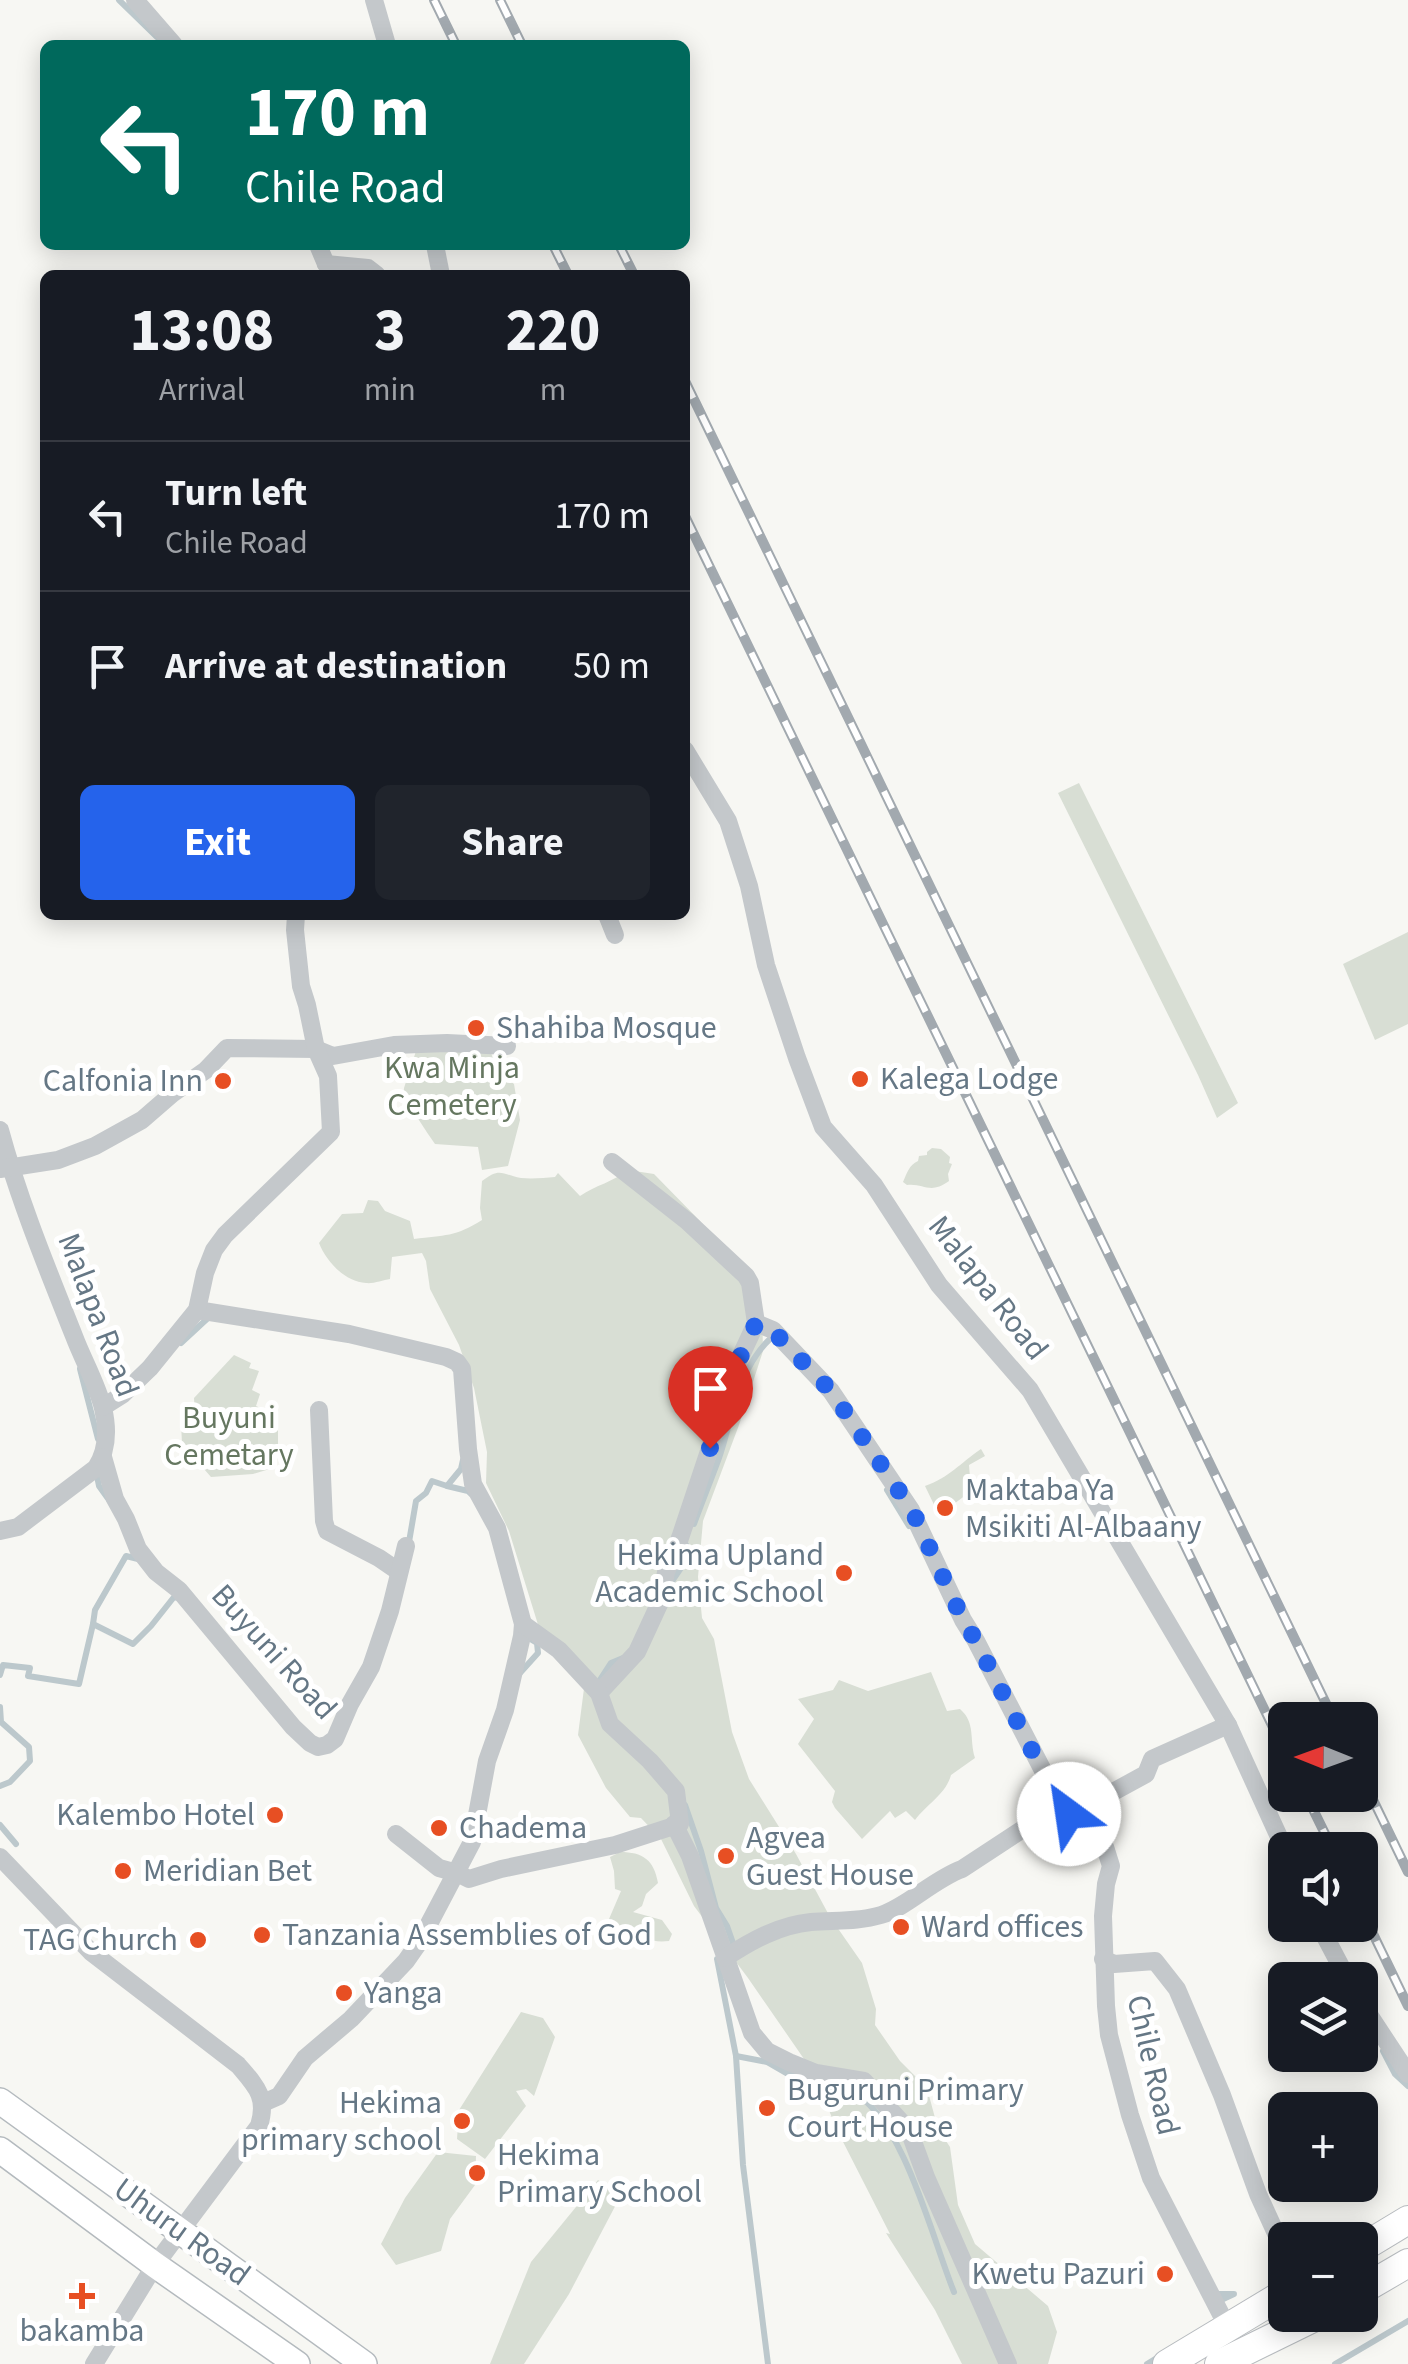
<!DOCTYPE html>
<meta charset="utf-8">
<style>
:root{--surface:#171b24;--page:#20242c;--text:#f1f3f6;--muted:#9ea1a6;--line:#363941;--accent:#2563eb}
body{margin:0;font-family:"Source Sans 3",sans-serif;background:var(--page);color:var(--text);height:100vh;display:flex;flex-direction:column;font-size:38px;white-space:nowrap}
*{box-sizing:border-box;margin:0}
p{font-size:32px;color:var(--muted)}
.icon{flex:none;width:55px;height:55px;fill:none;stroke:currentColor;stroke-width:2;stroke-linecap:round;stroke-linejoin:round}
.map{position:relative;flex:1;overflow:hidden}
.drawer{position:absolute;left:40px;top:270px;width:650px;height:650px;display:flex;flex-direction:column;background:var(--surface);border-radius:15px;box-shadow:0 5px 25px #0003}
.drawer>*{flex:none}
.guide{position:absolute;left:40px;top:40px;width:650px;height:210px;border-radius:15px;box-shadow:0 5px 25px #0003;background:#00695c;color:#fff;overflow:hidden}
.needle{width:65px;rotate:271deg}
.buttons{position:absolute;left:1268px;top:1702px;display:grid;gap:20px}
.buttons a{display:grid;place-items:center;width:110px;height:110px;border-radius:15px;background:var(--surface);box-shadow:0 5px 25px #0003;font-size:50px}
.pin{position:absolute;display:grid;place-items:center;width:85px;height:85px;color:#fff;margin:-102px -42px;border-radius:50% 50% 50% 0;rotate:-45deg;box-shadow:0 0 10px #0007}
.pin .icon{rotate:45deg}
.me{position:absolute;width:110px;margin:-55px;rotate:329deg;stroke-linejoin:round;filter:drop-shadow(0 0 8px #0008)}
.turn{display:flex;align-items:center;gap:35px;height:210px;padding:0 40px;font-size:45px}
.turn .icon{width:130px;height:130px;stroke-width:2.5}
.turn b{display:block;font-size:70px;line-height:85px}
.eta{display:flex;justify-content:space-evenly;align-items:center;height:170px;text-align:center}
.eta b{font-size:60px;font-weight:700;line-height:70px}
.action{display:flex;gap:20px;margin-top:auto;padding:20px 40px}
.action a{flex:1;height:115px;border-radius:15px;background:var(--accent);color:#fff;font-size:40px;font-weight:700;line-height:115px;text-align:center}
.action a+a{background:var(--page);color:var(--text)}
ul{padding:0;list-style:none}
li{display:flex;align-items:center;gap:30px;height:150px;padding:0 40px;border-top:2px solid var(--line)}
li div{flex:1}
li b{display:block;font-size:38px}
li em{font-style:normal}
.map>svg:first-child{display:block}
.green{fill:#d8ded4}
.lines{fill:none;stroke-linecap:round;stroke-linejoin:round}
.stream{stroke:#bcc8cc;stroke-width:6}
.secondary-casing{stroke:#b4babe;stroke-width:28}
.primary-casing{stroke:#b7bbbf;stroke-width:30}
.minor{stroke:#c4c8cb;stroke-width:18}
.secondary{stroke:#fff;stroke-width:25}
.primary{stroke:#fff;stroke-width:28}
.rail-casing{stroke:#a2a9af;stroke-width:10}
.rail{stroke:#fff;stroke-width:6;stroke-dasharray:19;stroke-linecap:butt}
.route{stroke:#2563eb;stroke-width:18;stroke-dasharray:0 32.4}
.poi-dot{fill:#e74f23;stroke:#fff;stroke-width:4}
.labels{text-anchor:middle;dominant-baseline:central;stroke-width:10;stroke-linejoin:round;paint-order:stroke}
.poi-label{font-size:32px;fill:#657785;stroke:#fff;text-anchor:start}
.park-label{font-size:32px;fill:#657760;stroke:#fff}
.street-label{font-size:32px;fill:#657785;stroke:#fff}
</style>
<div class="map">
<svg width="1408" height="2364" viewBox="0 0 1408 2364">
<rect width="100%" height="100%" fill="#f7f7f3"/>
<!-- green -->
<g class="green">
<polygon points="1079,783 1238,1103 1217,1118 1198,1075 1058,793"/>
<polygon points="1408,932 1408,1024 1375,1040 1343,964"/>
<path d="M416,1051l75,1 4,15 19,17 6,36 -12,46 -26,4 -4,-23 -43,-3c-11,-15 -19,-31 -32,-44l1,-12z"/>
<path d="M932,1148l9,1 9,8 -1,6 3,1 -4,10 1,7c-19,14 -25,2 -42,4l-4,-3c4,-9 6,-17 15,-21l1,-5 8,-1v-3z"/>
<path d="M628,1170l26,4 46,47 62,84 1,46 -24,74 -36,96 -5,56 4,41 12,21 18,93 17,47 47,75 34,63 32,46 14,46 -1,16 25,36 27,27 11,41 12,18 8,58 17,39 73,62 9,26 -9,32h-86l-27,-54 -49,-77 4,1 -52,-102 -25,-60 -65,-94 -54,-72 -33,-67 -20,-21 -11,-1 -24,-29 -28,-53 8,-62 -42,-29 -35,-113 -23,-48 1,-31 -13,-64 -15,-43 -29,-56 -4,-28 -4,-8 -30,4 -2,22c-7,1 -17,5 -24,4 -21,-1 -40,-22 -47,-40l23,-29 21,-1 5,-13 10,1 7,10 25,10 4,18c31,-4 41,-2 68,-19l-2,-12 2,-27c18,-14 19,-7 39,-3 11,1 23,0 34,-1l3,-4 22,23c16,-11 33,-14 48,-26z"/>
<polygon points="234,1355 251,1363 249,1368 259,1371 252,1390 260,1394 256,1406 278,1416 278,1449 273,1468 253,1474 211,1477 182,1444 181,1422 195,1415 194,1398"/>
<path d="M981,1449l4,7 -16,9 1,12 -3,3 7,9 -35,26 -14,-29c25,-9 34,-22 56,-37z"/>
<path d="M931,1672l16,39 13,-2c16,14 9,30 15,49l-24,17c-5,19 -24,29 -36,45l-9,-9 -11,7 -5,-7 -28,28 -27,-31 -3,-6 3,-11 -37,-47 16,-25 -16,-20 35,-9 6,-10 29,11z"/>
<path d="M620,1852c23,0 34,8 38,31l-12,11 -4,12 -9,6 29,8 10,14 -3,7c-18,2 -25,-3 -38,-15l-8,4 -10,-3 -4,-8 12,-28 -6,-2 -1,-18 -4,-14z"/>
<polygon points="521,2012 543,2018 555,2037 534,2096 526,2089 516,2091 526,2106 485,2159 457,2139 459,2110"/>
<polygon points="438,2152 476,2156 475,2185 450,2219 441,2251 396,2265 381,2244 405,2198"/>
<polygon points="598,2180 621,2195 569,2294 524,2364 490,2364 531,2262"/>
</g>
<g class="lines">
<!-- stream -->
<g class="stream">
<polyline points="119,0 157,37"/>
<polyline points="181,1343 208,1318"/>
<polyline points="80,1369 98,1439"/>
<polyline points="463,1460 461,1469 447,1486 468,1491 471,1494"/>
<polyline points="96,1471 99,1486 109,1500"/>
<polyline points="887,1490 909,1526"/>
<path d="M694,1524c8,-22 17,-44 25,-66 14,-41 19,-90 52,-120l3,1"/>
<polyline points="409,1542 416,1501 426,1493 432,1481 447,1486"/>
<polyline points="668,1587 685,1562 686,1545"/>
<polyline points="93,1624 95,1610 126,1556 138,1559"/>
<polyline points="520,1673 538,1653 537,1643 532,1640"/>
<polyline points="0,1675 3,1665 30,1668 28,1676 79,1684 93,1624 133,1644 151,1626 174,1597 180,1598"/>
<polyline points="600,1680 611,1663 623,1658"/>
<polyline points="0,1707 1,1722 29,1747 30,1761 10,1782 0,1786"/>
<polyline points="685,1805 701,1851 716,1908 727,1926 735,1949"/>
<polyline points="0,1825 16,1844"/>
<polyline points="717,1959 736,2056 743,2165 768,2364"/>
<polyline points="1383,2051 1395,2074 1408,2086"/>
<polyline points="736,2056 767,2062 786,2073 807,2077"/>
<path d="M819,2081c11,4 26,6 36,12 50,31 77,145 99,199"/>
<polyline points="1216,2294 1234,2294 1219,2301 1220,2304"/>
<polyline points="1147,2364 1160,2356"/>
<polyline points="1335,2364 1408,2321"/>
</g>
<defs>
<g id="secondary">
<polyline points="0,2101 364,2364"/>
<polyline points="0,2150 155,2265 297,2364"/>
</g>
<g id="primary">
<polyline points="1360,2249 1408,2220"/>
<polyline points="1360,2291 1408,2263"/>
<polyline points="1167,2364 1285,2293"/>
<polyline points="1219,2364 1319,2315"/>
</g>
</defs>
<!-- secondary casing -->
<use href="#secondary" class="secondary-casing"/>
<!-- primary casing -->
<use href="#primary" class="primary-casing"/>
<!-- minor -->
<g class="minor">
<polyline points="135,0 174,45"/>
<polyline points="374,0 387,45"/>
<polyline points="318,245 326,264"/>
<polyline points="435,245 441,275"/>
<polyline points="326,264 368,268 377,275"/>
<polyline points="685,750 728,821 749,886 766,965 797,1058 823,1127 874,1185 939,1285 1030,1390 1228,1725 1285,1850"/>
<polyline points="607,915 615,935"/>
<path d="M0,1130c19,70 47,138 74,206 9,24 23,48 29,72 5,21 4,43 -7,60l-78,59 -18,4"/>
<polyline points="0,1169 58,1160 95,1146 142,1120 172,1094 206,1070 227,1048 316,1049 333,1056 394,1045 447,1043 507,1046"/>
<polyline points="197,1310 349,1334 446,1357 457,1362 462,1369 468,1449 473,1484 497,1528 523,1624 522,1636 505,1710 487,1761 472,1842 420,1941 406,1961 351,2019 305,2058 279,2096 263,2103"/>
<polyline points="756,1323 773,1330 831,1391 911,1510 963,1620 976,1641 1067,1817"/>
<polyline points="103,1407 122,1395 150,1368 197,1310 205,1273 214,1250 225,1235 331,1132 328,1076 316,1049 307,1005 301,986 295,930 296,915"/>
<polyline points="319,1410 324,1521 327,1531 379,1558 398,1571"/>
<polyline points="103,1457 115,1499 126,1519 138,1549 156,1572 179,1590 293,1727 310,1743 318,1747 327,1745 335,1739 350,1704 371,1667 390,1611 406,1546"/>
<polyline points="599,1693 637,1652 661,1600 666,1572 680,1538 710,1448 730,1379 756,1323 750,1283 746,1276 687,1221 612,1162"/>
<polyline points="1067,1817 1146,1774 1152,1759 1228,1725"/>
<polyline points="674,1824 690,1856 752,2033 767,2051 789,2062 816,2073 864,2081 904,2125 911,2136 926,2177 1008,2364"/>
<polyline points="396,1834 439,1868 457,1873 469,1879 501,1869 615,1845 680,1824 676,1791 650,1761 610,1724 599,1693 559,1650 523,1624"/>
<path d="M0,1857l91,95 147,113c18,21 30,32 21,61l-104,139 -61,99"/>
<polyline points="1319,1925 1348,1980"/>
<path d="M725,1958c26,-17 54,-33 86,-36 23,-2 47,0 70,-7 26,-8 53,-36 81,-46l90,-59 15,7 38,30 6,19 -5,18 -3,32 3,90 3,29 21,80 21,63 77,150"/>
<polyline points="1103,1959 1114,1964 1155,1961 1177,1989 1222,2095 1258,2194 1279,2240 1285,2246"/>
<polyline points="1360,2001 1408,2074"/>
</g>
<!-- secondary -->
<use href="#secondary" class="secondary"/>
<!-- primary -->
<use href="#primary" class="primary"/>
<defs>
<g id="rail">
<polyline points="434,0 456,45"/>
<polyline points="500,0 522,45"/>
<polyline points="553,245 568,275"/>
<polyline points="619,245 634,275"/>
<polyline points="685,381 1334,1720"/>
<polyline points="685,516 1285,1752"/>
<polyline points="1360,1773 1408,1872"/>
<polyline points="1306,1795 1333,1850"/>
<polyline points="1360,1907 1408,2006"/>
</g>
</defs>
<!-- rail casing -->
<use href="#rail" class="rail-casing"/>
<!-- rail -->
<use href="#rail" class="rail"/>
</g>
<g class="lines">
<!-- route -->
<polyline class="route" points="710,1448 730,1379 756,1323 772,1330 831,1391 912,1510 963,1620 976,1641 1066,1817 1069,1814"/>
</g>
<!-- markers -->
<g class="poi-dot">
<circle cx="476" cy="1028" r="10"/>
<circle cx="860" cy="1079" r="10"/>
<circle cx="223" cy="1081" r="10"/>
<circle cx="945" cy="1508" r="10"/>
<circle cx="844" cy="1573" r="10"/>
<circle cx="275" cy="1815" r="10"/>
<circle cx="439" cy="1828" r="10"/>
<circle cx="726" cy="1856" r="10"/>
<circle cx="123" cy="1871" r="10"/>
<circle cx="901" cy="1927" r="10"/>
<circle cx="262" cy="1935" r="10"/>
<circle cx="198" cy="1940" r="10"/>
<circle cx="344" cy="1993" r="10"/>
<circle cx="767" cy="2108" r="10"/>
<circle cx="462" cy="2121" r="10"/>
<circle cx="477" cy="2173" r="10"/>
<circle cx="1165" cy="2274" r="10"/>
<path d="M77 2281h10v10h10v10h-10v10h-10v-10h-10v-10h10z"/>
</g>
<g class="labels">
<!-- poi labels -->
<g class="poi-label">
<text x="496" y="1028">Shahiba Mosque</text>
<text x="880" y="1079">Kalega Lodge</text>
<text x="203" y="1081" text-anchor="end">Calfonia Inn</text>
<text x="965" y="1490">Maktaba Ya<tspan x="965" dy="37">Msikiti Al-Albaany</tspan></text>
<text x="824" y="1555" text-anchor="end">Hekima Upland<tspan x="824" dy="37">Academic School</tspan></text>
<text x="255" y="1815" text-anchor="end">Kalembo Hotel</text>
<text x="459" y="1828">Chadema</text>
<text x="746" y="1838">Agvea<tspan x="746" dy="37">Guest House</tspan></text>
<text x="143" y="1871">Meridian Bet</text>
<text x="921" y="1927">Ward offices</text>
<text x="282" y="1935">Tanzania Assemblies of God</text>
<text x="178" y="1940" text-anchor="end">TAG Church</text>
<text x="364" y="1993">Yanga</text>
<text x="787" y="2090">Buguruni Primary<tspan x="787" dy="37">Court House</tspan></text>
<text x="442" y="2103" text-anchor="end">Hekima<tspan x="442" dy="37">primary school</tspan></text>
<text x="497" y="2155">Hekima<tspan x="497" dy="37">Primary School</tspan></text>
<text x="1145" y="2274" text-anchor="end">Kwetu Pazuri</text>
<text x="82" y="2331" text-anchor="middle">bakamba</text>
</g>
<!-- park labels -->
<g class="park-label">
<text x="452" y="1068">Kwa Minja<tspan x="452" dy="37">Cemetery</tspan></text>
<text x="229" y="1418">Buyuni<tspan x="229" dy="37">Cemetary</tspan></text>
</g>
<!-- street labels -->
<g class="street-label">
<text transform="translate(988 1288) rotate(52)">Malapa Road</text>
<text transform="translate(98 1315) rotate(69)">Malapa Road</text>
<text transform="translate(274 1652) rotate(48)">Buyuni Road</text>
<text transform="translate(1153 2065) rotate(77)">Chile Road</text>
<text transform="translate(182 2232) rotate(36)">Uhuru Road</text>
</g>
</g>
</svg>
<div class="buttons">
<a><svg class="needle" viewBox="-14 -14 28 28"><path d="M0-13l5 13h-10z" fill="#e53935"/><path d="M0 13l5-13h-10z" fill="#9ea1a6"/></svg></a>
<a><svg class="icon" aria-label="sound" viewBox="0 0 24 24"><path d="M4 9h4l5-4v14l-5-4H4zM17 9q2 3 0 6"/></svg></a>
<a><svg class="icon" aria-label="layers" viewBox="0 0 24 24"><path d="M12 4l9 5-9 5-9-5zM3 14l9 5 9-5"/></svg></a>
<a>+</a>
<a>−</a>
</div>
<div class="pin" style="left:710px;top:1448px;background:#d93025"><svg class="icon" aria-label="arrive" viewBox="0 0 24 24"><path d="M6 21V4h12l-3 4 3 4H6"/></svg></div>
<svg class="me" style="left:1069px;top:1814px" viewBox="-20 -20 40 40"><circle r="19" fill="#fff"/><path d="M0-13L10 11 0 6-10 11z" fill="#2563eb"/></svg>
<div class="guide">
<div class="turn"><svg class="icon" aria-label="left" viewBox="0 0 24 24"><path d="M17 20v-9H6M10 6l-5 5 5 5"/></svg><div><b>170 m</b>Chile Road</div></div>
</div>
<section class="drawer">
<div class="eta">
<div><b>13:08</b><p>Arrival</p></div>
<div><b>3</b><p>min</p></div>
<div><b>220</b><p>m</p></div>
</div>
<ul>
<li><svg class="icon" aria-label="left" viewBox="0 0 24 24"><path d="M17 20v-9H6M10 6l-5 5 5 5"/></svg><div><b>Turn left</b><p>Chile Road</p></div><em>170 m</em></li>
<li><svg class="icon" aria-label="arrive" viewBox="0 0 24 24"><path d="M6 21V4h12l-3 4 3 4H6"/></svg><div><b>Arrive at destination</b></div><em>50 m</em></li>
</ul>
<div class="action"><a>Exit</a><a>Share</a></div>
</section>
</div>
